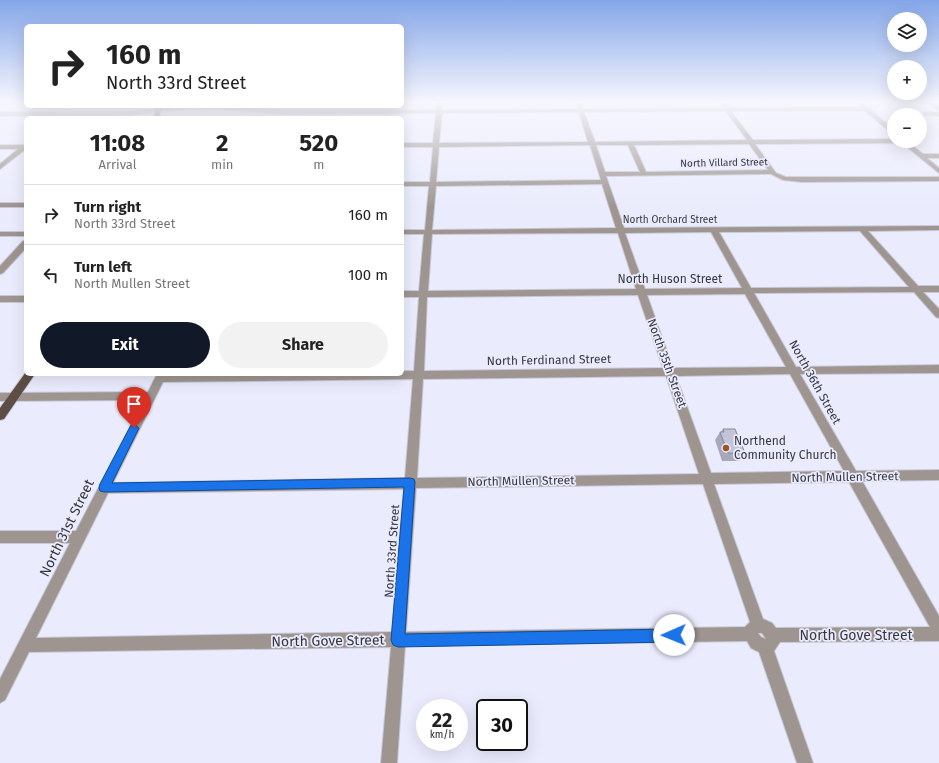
<!DOCTYPE html>
<meta charset="utf-8">
<style>
:root{--surface:#fff;--page:#f2f2f2;--text:#222;--muted:#767676;--line:#e0e0e0;--accent:#111827}
body{margin:0;font-family:"Fira Sans",sans-serif;background:var(--page);color:var(--text);height:100vh;display:flex;flex-direction:column;font-size:15px;white-space:nowrap}
*{box-sizing:border-box;margin:0}
p{font-size:13px;color:var(--muted)}
.icon{flex:none;width:22px;height:22px;fill:none;stroke:currentColor;stroke-width:2;stroke-linecap:round;stroke-linejoin:round}
.map{position:relative;flex:1;overflow:hidden}
.drawer{position:absolute;left:24px;top:116px;width:380px;height:260px;display:flex;flex-direction:column;background:var(--surface);border-radius:6px;box-shadow:0 4px 16px #0002}
.drawer>*{flex:none}
.banner{position:absolute;left:24px;top:24px;width:380px;height:84px;border-radius:6px;box-shadow:0 4px 16px #0002;background:#fff;color:var(--text);overflow:hidden}
.controls{position:absolute;left:887px;top:12px;display:grid;gap:8px}
.controls a{display:grid;place-items:center;width:40px;height:40px;border-radius:50%;background:var(--surface);box-shadow:0 4px 16px #0002;font-size:20px}
.speed{position:absolute;left:416px;top:699px;display:flex;gap:8px;font-size:20px;font-weight:700;text-align:center}
.speed>*{display:grid;place-content:center;width:52px;height:52px;border-radius:50%;background:var(--surface);box-shadow:0 4px 16px #0002;line-height:1}
.speed small{font-size:10px;font-weight:400}
.speed .limit{border:2px solid #111;border-radius:6px;background:#fff;color:#111}
.pin{position:absolute;display:grid;place-items:center;width:34px;height:34px;color:#fff;margin:-41px -17px;border-radius:50% 50% 50% 0;rotate:-45deg;box-shadow:0 0 4px #0007}
.pin .icon{rotate:45deg}
.me{position:absolute;width:44px;margin:-22px;rotate:269deg;stroke-linejoin:round;filter:drop-shadow(0 0 3px #0008)}
.turn{display:flex;align-items:center;gap:14px;height:84px;padding:0 16px;font-size:18px}
.turn .icon{width:52px;height:52px;stroke-width:2.5}
.turn b{display:block;font-size:28px;line-height:34px}
.eta{display:flex;justify-content:space-evenly;align-items:center;height:68px;text-align:center}
.eta b{font-size:24px;font-weight:700;line-height:28px}
.action{display:flex;gap:8px;margin-top:auto;padding:8px 16px}
.action a{flex:1;height:46px;border-radius:24px;background:var(--accent);color:#fff;font-size:16px;font-weight:700;line-height:46px;text-align:center}
.action a+a{background:var(--page);color:var(--text)}
ul{padding:0;list-style:none}
li{display:flex;align-items:center;gap:12px;height:60px;padding:0 16px;border-top:1px solid var(--line)}
li div{flex:1}
li b{display:block;font-size:15px}
li em{font-style:normal}
.map>svg:first-child{display:block}
.lines{fill:none;stroke-linecap:round;stroke-linejoin:round}
.minor-casing{stroke:#c6c8d7;stroke-width:2}
.major-casing{stroke:#c6c8d7;stroke-width:2}
.minor{fill:#9e9590;fill-rule:evenodd}
.major{fill:#5d4e45;fill-rule:evenodd}
.wall{fill:#a7a9bb}
.building{fill:#c2c5da;stroke:#888a99}
.route{fill:#1a73e8;stroke:#114b97}
.poi-dot{fill:#9a552b;stroke:#eaecfd;stroke-width:1.5}
.labels{text-anchor:middle;dominant-baseline:central;stroke-width:3.5;stroke-linejoin:round;paint-order:stroke}
.far-street-label{font-size:10px;fill:#36373f;stroke:#eaecfd}
.street-label{font-size:12px;fill:#36373f;stroke:#eaecfd}
.poi-label{font-size:12px;fill:#36373f;stroke:#eaecfd;text-anchor:start}
.near-street-label{font-size:14px;fill:#36373f;stroke:#eaecfd}
</style>
<div class="map">
<svg width="939" height="763" viewBox="0 0 939 763">
<rect width="100%" height="100%" fill="#eaecfd"/>
<g class="lines">
<defs>
<g id="minor">
<path d="M437,101h6l-1,9 136,-1 -3,-8h6l2,8 140,-1 -4,-7h5l5,7 132,-1 -6,-6h6l33,29v5l-29,-24h-134l22,29 141,-1v2h13l16,13h16v4h-12l12,10v5l-37,-30 -147,1 21,29 10,4h153v4l-137,1 -19,-2 -12,-6 -165,2 18,52 315,-2v4l-71,1 50,55h21v6h-16l16,17v9l-3,-1 -22,-25 -160,1 42,74 143,-2v8l-139,1 56,97 83,-1v10l-77,1 77,135v25l-159,1 -6,9 39,112h-16l-38,-111 -8,-4 -4,-7 -342,5 -8,117h-16l10,-116 -362,5 -24,48 -5,3v-24l70,-136h-70v-12h76l68,-131 -144,1v-8l148,-1 9,-18h245v-3h12l5,-74h-17v-6h17l5,-57h-22v-4h23l4,-44h-27v-4h28l3,-35h-31v-4h31l3,-30 -151,1 -85,-6 -71,7 -129,1v-4l129,-1 54,-5h40l62,4h151zM726,111l21,29 -152,2 -11,-30zM579,112l9,30 -149,1 3,-30zM749,144l19,26 -122,2 -12,-27zM590,145l11,35 -165,2 3,-35zM596,145h32l12,27h-35zM602,184l14,44 -184,2 4,-44zM860,231l49,56 -158,1 -32,-56zM711,232l31,56 -97,1 -20,-56zM618,233l18,56 -208,2 4,-57zM745,294l41,73 -113,1 -26,-73zM638,295l25,73 -239,3 3,-74zM790,374l54,97 -133,2 -35,-97zM666,376l33,98 -282,4 6,-99zM413,379l-8,99 -292,5 50,-101zM849,482l81,145 -154,1 -4,-5 -9,-4 -49,-135zM703,484l47,138 -5,5 -339,5 10,-144zM404,489l-12,143 -356,6 72,-145zM758,633h4l4,6 -5,-2z"/>
<polygon points="927,101 933,101 939,106 939,111"/>
<polygon points="925,112 939,112 939,116 923,115 923,113"/>
<polygon points="0,145 26,145 26,149 0,169 0,164 18,149 0,149"/>
<rect x="0" y="203" width="26" height="4"/>
<rect x="0" y="232" width="26" height="4"/>
<polygon points="23,241 26,241 26,248 3,273 0,274 0,266"/>
<rect x="0" y="296" width="26" height="6"/>
</g>
<g id="major">
<polygon points="155,106 161,106 160,118 154,118"/>
<polygon points="26,372 26,374 35,374 4,419 0,420 0,408"/>
</g>
</defs>
<!-- minor casing -->
<use href="#minor" class="minor-casing"/>
<!-- major casing -->
<use href="#major" class="major-casing"/>
<!-- minor -->
<use href="#minor" class="minor"/>
<!-- major -->
<use href="#major" class="major"/>
</g>
<!-- wall -->
<polygon class="wall" points="723,429 745,453 739,461 722,461 715,440 720,432 721,432"/>
<!-- building -->
<polygon class="building" points="723,429 735,429 745,453 728,453 720,432 724,432"/>
<!-- sky -->
<linearGradient id="sky" x2="0" y2="1"><stop stop-color="#84a6e8"/><stop offset="0.49" stop-color="#f6f6fe"/><stop offset="1" stop-color="#f6f6fe" stop-opacity="0"/></linearGradient>
<rect width="939" height="208" fill="url(#sky)"/>
<!-- route -->
<polygon class="route" points="134,424 139,428 112,483 410,478 414,479 415,482 405,634 674,629 679,631 681,635 679,640 674,642 398,647 393,645 391,640 404,487 104,492 100,491 99,488 100,484 131,425"/>
<!-- markers -->
<circle class="poi-dot" cx="726" cy="448" r="4"/>
<g class="labels">
<!-- far-street labels -->
<g class="far-street-label">
<text transform="translate(724 163) rotate(-1)">North Villard Street</text>
<text x="670" y="220">North Orchard Street</text>
</g>
<!-- street labels -->
<g class="street-label">
<text x="670" y="279">North Huson Street</text>
<text transform="translate(549 360) rotate(-1)">North Ferdinand Street</text>
<text transform="translate(667 363) rotate(70)">North 35th Street</text>
<text transform="translate(815 382) rotate(61)">North 36th Street</text>
<text transform="translate(845 477) rotate(-1)">North Mullen Street</text>
<text transform="translate(521 481) rotate(-1)">North Mullen Street</text>
<text transform="translate(392 551) rotate(-86)">North 33rd Street</text>
</g>
<!-- poi labels -->
<g class="poi-label">
<text x="734" y="441">Northend<tspan x="734" dy="14">Community Church</tspan></text>
</g>
<!-- near-street labels -->
<g class="near-street-label">
<text transform="translate(67 528) rotate(-64)">North 31st Street</text>
<text x="856" y="635">North Gove Street</text>
<text transform="translate(328 641) rotate(-1)">North Gove Street</text>
</g>
</g>
</svg>
<div class="controls">
<a><svg class="icon" aria-label="layers" viewBox="0 0 24 24"><path d="M12 4l9 5-9 5-9-5zM3 14l9 5 9-5"/></svg></a>
<a>+</a>
<a>−</a>
</div>
<div class="speed"><div>22<small>km/h</small></div><div class="limit">30</div></div>
<div class="pin" style="left:134px;top:428px;background:#d93025"><svg class="icon" aria-label="arrive" viewBox="0 0 24 24"><path d="M6 21V4h12l-3 4 3 4H6"/></svg></div>
<svg class="me" style="left:674px;top:635px" viewBox="-20 -20 40 40"><circle r="19" fill="#fff"/><path d="M0-13L10 11 0 6-10 11z" fill="#1a73e8"/></svg>
<div class="banner">
<div class="turn"><svg class="icon" aria-label="right" viewBox="0 0 24 24"><path d="M7 20v-9h11M14 6l5 5-5 5"/></svg><div><b>160 m</b>North 33rd Street</div></div>
</div>
<section class="drawer">
<div class="eta">
<div><b>11:08</b><p>Arrival</p></div>
<div><b>2</b><p>min</p></div>
<div><b>520</b><p>m</p></div>
</div>
<ul>
<li><svg class="icon" aria-label="right" viewBox="0 0 24 24"><path d="M7 20v-9h11M14 6l5 5-5 5"/></svg><div><b>Turn right</b><p>North 33rd Street</p></div><em>160 m</em></li>
<li><svg class="icon" aria-label="left" viewBox="0 0 24 24"><path d="M17 20v-9H6M10 6l-5 5 5 5"/></svg><div><b>Turn left</b><p>North Mullen Street</p></div><em>100 m</em></li>
</ul>
<div class="action"><a>Exit</a><a>Share</a></div>
</section>
</div>
